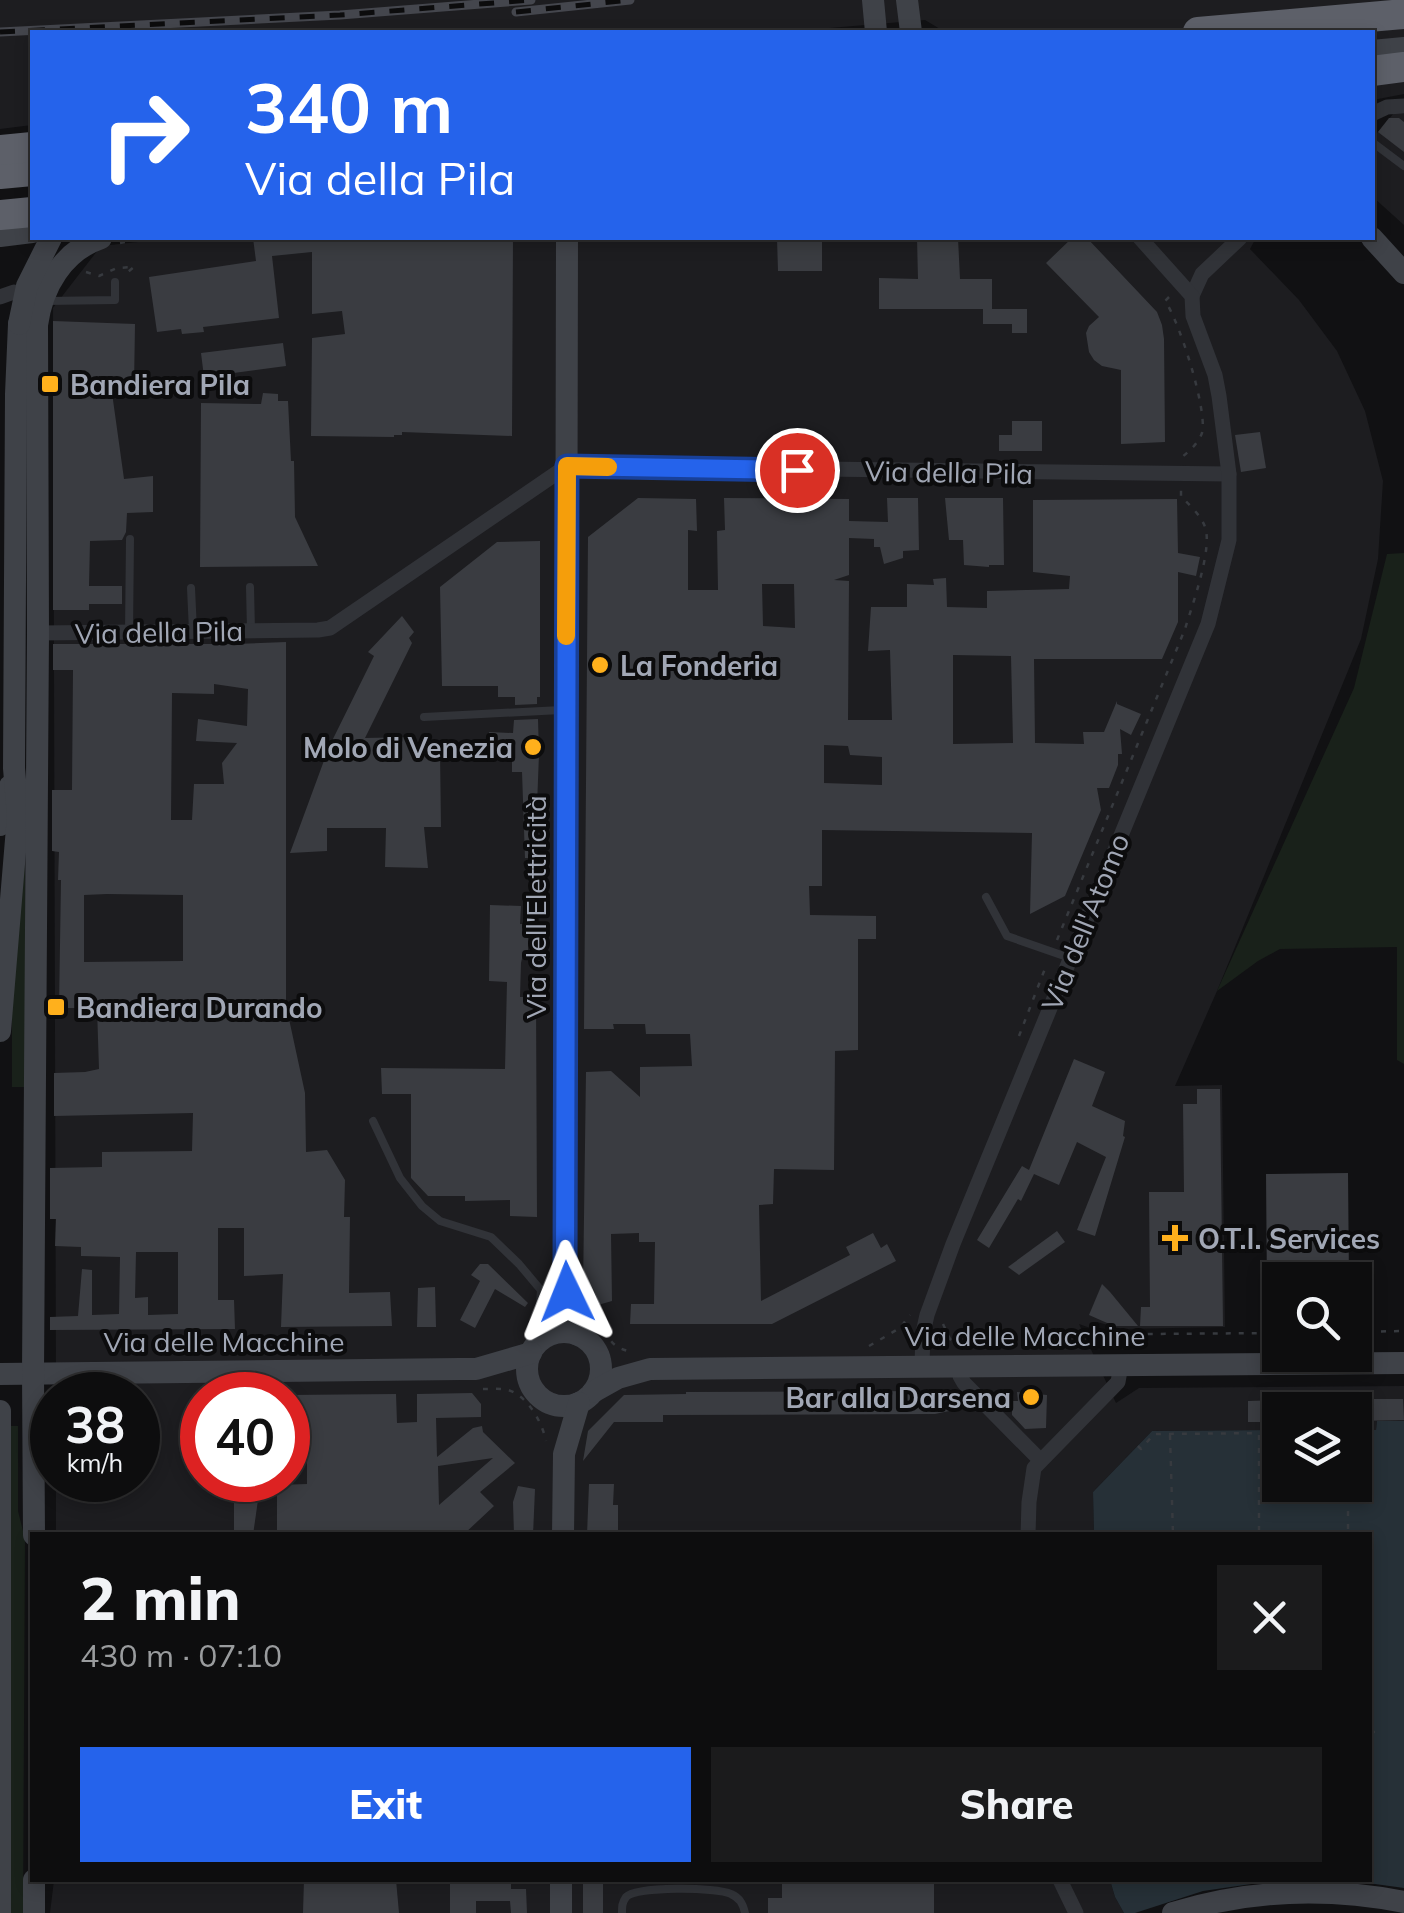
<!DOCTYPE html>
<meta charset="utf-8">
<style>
:root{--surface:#0d0d0e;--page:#1b1b1c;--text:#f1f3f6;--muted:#9a9c9e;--line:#2d2d2e;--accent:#2563eb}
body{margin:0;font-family:Mulish,sans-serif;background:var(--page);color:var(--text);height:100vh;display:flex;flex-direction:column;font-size:38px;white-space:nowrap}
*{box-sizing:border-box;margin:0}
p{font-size:32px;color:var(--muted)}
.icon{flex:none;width:55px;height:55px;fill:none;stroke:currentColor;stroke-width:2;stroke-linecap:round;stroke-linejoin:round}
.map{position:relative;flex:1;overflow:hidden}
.drawer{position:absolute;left:30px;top:1532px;width:1342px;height:350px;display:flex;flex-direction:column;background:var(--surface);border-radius:0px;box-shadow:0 5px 15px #0003,0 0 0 2px var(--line)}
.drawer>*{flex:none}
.guide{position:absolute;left:30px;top:30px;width:1345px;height:210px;border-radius:0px;box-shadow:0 5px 15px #0003,0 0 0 2px var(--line);background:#2563eb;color:#fff;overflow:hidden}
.buttons{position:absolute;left:1262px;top:1262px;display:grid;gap:20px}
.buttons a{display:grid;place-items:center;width:110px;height:110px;border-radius:0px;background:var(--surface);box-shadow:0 5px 15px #0003,0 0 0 2px var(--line);font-size:50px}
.speed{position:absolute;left:30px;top:1372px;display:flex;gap:20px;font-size:50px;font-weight:700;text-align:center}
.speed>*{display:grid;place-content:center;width:130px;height:130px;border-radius:50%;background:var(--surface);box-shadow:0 5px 15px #0003,0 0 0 2px var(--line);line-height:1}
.speed small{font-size:25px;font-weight:400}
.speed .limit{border:15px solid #d22;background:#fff;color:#111}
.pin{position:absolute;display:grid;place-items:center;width:85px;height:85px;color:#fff;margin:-42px;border:5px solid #fff;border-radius:50%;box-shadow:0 2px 10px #0007}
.me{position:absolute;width:110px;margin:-55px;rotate:358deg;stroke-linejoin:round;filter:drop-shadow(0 0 8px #0008)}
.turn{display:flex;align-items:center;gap:35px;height:210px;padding:0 50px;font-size:45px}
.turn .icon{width:130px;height:130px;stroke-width:2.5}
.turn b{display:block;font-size:70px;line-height:85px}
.round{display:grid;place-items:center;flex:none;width:105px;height:105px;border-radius:0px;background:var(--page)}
.summary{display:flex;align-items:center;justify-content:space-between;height:170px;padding:0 50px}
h1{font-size:60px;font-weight:800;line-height:75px}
.action{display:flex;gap:20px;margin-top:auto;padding:20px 50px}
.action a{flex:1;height:115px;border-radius:0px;background:var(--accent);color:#fff;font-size:40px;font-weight:800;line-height:115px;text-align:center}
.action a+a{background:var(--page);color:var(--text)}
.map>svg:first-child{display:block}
.built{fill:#1d1d20;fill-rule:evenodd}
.green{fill:#19211a}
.water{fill:#263037}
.pier{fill:#111113}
.building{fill:#3a3c41;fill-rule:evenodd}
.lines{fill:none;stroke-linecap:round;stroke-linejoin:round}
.path{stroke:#373a3f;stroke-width:2.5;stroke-dasharray:5 8;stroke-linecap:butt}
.lane{stroke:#313338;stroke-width:8}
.street{stroke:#313338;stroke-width:15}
.secondary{stroke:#3f4248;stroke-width:22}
.highway{stroke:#5d6069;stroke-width:30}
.rail-casing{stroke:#44464d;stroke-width:9}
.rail{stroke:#0c0c0d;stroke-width:5;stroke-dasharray:15;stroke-linecap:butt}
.secondary-bridge{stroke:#3f4248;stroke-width:22}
.highway-bridge{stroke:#5d6069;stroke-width:30}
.route-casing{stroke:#184099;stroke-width:25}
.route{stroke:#2563eb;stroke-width:18}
.slow{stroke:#f59e0b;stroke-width:18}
.poi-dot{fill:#ffb01c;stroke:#0c0c0d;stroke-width:4}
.labels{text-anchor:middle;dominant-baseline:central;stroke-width:8;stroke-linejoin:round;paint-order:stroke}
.poi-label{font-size:28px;font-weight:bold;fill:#a1a7b5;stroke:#0c0c0d;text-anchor:start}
.street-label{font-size:28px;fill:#a1a7b5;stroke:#0c0c0d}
</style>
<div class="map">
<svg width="1404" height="1913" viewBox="0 0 1404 1913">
<rect width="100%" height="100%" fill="#111113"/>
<!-- built -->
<g class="built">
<polygon points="0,0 1404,0 1404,94 1373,100 1372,32 945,32 925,20 782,32 32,32 32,125 0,129"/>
<polygon points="1394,113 1404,114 1404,225 1373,197 1373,138"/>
<path d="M174,238h1082l-6,11 49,51 38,51 28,60 18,70 -5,78 -17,80 -144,352 -42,95 47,-1 3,242 -103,2 -25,-7 -4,7 -14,-5 37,79 23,-15 265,-2v35h-27l-1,9h-21v-20h-75v20l-128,1 -59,61 1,43h-1038v-55h82v-85h-82l-3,-1087 48,-62zM202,1395h86v85h-86z"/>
<polygon points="54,1880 1110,1880 1115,1897 1124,1913 50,1913"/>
</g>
<!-- green -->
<g class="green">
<polygon points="1404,553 1404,1064 1397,1060 1397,947 1280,949 1258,961 1217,991 1354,688 1387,554"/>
<polygon points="25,812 25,1087 12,1087 12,970"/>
<polygon points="11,1426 18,1426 18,1511 25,1539 23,1913 11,1913"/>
</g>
<!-- water -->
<polygon class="water" points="1377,1421 1404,1421 1404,1913 1124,1913 1115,1897 1110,1880 1370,1880 1370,1535 1094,1535 1093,1492 1152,1431 1280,1430 1280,1485 1355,1485 1355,1430 1376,1430"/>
<!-- pier -->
<polygon class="pier" points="1278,1880 1346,1880 1404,1888 1404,1913 1135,1913 1203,1891"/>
<!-- building -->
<g class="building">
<polygon points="1389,118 1399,118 1404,122 1404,152 1378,132"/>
<polygon points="253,238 513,238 512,436 402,432 402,435 394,435 394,437 311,436 312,338 345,334 342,311 312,314 312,252 272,256 279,318 203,327 204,332 182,334 181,329 157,332 149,277 256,261"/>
<polygon points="777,238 822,239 822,271 778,271"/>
<polygon points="917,238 958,238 960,279 992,279 992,309 1027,309 1027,333 1012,333 1012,324 983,324 983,309 879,309 879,278 918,279"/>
<polygon points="1072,238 1087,238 1157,312 1162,325 1164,339 1165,442 1121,444 1121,370 1102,366 1094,360 1089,352 1086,333 1089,326 1099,317 1046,263"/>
<polygon points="53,321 135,324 134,386 113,389 113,400 124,479 153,476 153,512 127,513 126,532 122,540 90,541 89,586 122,586 122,604 89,604 89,610 53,610"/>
<polygon points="283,343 286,366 204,377 201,353"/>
<polygon points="263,393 278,394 278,401 288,401 291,461 294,461 295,517 318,566 200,567 201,403 261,404"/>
<polygon points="1012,421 1042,421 1042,451 999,451 999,435 1012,435"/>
<polygon points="1260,432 1266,468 1241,472 1235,435"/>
<path d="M638,498l58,1 1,32 -9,-1v60h30l-1,-59 8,-1 -1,-32 125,1v22l39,1 -1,-24h31l1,52 -16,1v7l-19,6 -4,-17h-6v-8l-25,-1v37l-15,5 15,1 -1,139h44l-2,-70 -22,1 3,-44h36v-23l27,1 -1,-6 13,-1 1,29 40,1v-17l82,-2 1,-13 -37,-4v-72l144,-1 1,54 22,4 -4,19 -18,-4v50l-16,37h-128l1,84 49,1 -1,-12h21l13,-31v3l24,10 -10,21 -11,-6 2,25h-4v11l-9,23h-12l4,22 -36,86 -35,18 2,-81 -210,-3v56h-13l1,29 66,1v23h-18v111l-23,1 -1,119 -60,-1 -1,35 -14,1 2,96 89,-46 -4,-8 27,-14 8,15 6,-4 9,17 -124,63h-142l1,-20h23l1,-62h-16v-9l-28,1 1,67 -14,4 -15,-16 3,-217 25,-1 29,26v-30l52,-1 -2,-32h-44l-1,-10h-32l1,5h-30l4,-492zM762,584h32l1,44 -32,-2zM953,655l58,1 2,87 -60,1zM824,745l24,1 2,9 32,2v28l-58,-2z"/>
<polygon points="945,498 1003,498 1004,565 989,565 989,567 964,565 963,540 949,540"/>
<polygon points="540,541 540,697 537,697 537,704 515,705 515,697 498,697 498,686 442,686 440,587 497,542"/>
<polygon points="402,616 414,632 409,638 412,643 365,738 413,737 413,752 440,752 441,827 424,827 428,868 385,867 386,828 327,828 327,851 290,853 329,747 374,656 368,652"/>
<path d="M286,642v363l19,88 1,59 21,-2 18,30 -1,37h6l-1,76 41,-1 2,34 -111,1 2,-53 -39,2v-48h-26v72h16l1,29 -185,1v-13l28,-1 4,-47 10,1v45l27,-1 1,-57 -39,-1v-9l-26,-1 1,-27h-6v-51l52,-1v-15l90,-1 1,-38 -139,3v-43l31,-1 14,-3 -2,-61h-38l2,-128h-3l1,-28 -7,-1v-61h20l1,-120h-20v-26h183zM214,684l34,5 -1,37 -49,-7 -2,22 41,2 -15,20 2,21h-30l-2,36h-21l1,-127 42,1zM107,894l76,1v66l-99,1v-67zM136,1252h42v62l-30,1v-18l-13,1z"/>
<polygon points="538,719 539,754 535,858 525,858 522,772 512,772 512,754 488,752 489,732 513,733 514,720"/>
<polygon points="490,905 521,906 520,924 523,924 523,935 528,934 528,953 523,954 521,963 520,997 536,997 537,1217 510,1216 510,1200 465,1201 465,1196 428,1196 411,1178 411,1094 382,1094 381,1068 505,1069 507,982 489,981"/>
<polygon points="1074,1059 1105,1072 1092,1106 1125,1121 1123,1136 1125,1137 1095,1236 1077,1230 1106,1157 1077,1142 1059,1185 1034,1174 1021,1201 1018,1199 989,1248 977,1240 1022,1166 1029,1170"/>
<polygon points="1197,1089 1220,1089 1223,1326 1140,1326 1141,1307 1150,1307 1149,1192 1184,1192 1183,1104 1197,1104"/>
<polygon points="1348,1173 1349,1280 1280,1280 1280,1292 1267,1292 1266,1174"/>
<polygon points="1057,1231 1065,1242 1019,1275 1008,1267"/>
<polygon points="480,1264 488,1264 528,1303 525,1307 495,1289 475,1328 460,1320 480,1281 471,1275"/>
<polygon points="1102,1284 1110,1292 1138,1326 1114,1326 1089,1315"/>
<polygon points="435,1287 436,1327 417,1327 418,1288"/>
<polygon points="932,1391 938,1393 954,1410 935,1414 663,1415 663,1422 614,1422 583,1461 588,1431 624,1395 686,1394 686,1392"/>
<polygon points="1017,1392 1047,1395 1046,1428 1025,1429 1012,1415 1012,1401 1018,1401"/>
<path d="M472,1393l9,11v13l-45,1 1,39 36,-29 9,-2 1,6 32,31 -35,29 14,14 -31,29h-186v-50l30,-1v-63h-19v-26l108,-1 1,29 20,-1v-28zM493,1458l-54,47 -1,-39z"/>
<polygon points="1355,1399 1403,1399 1404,1420 1355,1421"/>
<polygon points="1280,1400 1280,1422 1248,1422 1248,1401"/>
<polygon points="234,1480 255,1480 255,1486 260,1486 253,1535 234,1535"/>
<polygon points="589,1484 614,1484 613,1505 618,1505 618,1535 587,1535"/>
<polygon points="518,1486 535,1489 533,1535 514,1535 513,1502"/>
<polygon points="304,1880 396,1880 399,1913 303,1913"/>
<polygon points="450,1880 511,1880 511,1889 526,1889 527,1913 511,1913 510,1901 476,1901 476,1913 450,1913"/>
<rect x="583" y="1880" width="20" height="33"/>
<polygon points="782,1880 934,1880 934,1913 768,1913 768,1898 782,1898"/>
</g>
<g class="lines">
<!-- path -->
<g class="path">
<polyline points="120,243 148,238"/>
<polyline points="86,272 99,276 117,268 134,267 124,275"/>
<path d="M1169,297l-4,4c14,19 43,110 37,132 -4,11 -13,18 -21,25"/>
<path d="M1057,940l128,-311c7,-23 28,-81 20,-102 -4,-12 -16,-22 -24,-31v-6"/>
<polyline points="1019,1036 1046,966"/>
<polyline points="943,1324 950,1339 958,1346"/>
<path d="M607,1329c1,14 11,20 25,23"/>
<polyline points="1355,1332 1404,1331"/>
<polyline points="1124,1344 1145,1334 1280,1333"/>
<polyline points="869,1346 900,1328 910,1315"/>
<path d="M483,1389c8,0 17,-1 25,1 20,6 34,32 38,51"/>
<polyline points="1355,1433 1375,1433"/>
<polyline points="1170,1435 1173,1535"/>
<polyline points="1259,1435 1259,1535"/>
<polyline points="1138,1446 1141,1449 1154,1434 1280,1433"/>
<polyline points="1348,1485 1348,1535"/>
<polyline points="1370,1732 1381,1732"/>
</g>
<!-- lane -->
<g class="lane">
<polyline points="1372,142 1404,166"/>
<polyline points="46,301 115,300 115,282"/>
<polyline points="250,587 251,631"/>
<polyline points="191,588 193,631"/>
<polyline points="129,632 130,539"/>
<polyline points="424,717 561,710"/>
<polyline points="986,897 1007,936 1070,958"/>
<polyline points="373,1121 400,1178 422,1206 440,1221 491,1237 519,1264 540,1289 548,1292 562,1293"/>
<polyline points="537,1345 541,1290"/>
<path d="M622,1913c0,-7 0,-10 4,-16 10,-11 91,-10 105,-3 9,4 12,10 14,19"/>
</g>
<!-- street -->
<g class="street">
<polyline points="1372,114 1387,107 1404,106"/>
<polyline points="1192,296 1202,274 1240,238"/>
<polyline points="0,297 14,292 34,296"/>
<polyline points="38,633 318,630 330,628 567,466 1229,474"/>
<polyline points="922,1365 923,1333 927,1315 953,1244 1208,624 1229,540 1229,474 1219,396 1215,375 1193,316 1192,296 1140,238"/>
<polyline points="960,1365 960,1376 964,1383 1040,1460"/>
<polyline points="1028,1535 1029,1502 1034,1468 1118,1382 1121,1365"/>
<polyline points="1060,1880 1076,1913"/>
</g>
<!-- secondary -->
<g class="secondary">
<polyline points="873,0 876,32"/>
<polyline points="907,0 911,32"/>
<polyline points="1372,51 1404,48"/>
<polyline points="0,236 32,232"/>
<polyline points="567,238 565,1273 569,1303 578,1335"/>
<polyline points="1372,238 1404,273"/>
<polyline points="0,825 10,786"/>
<polyline points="0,1031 18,816 14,768 16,394 19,324"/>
<circle cx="564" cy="1369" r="37"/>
<polyline points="0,1374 460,1369 476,1369 531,1353"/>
<polyline points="593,1392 618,1378 650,1369 1404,1363"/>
<polyline points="0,1411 0,1913"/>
<path d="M34,1535l-1,-162 5,-740 -1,-308c5,-38 26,-74 64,-87"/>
<polyline points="563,1535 564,1454 579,1403"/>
<polyline points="34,1880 34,1913"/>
<polyline points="561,1913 561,1880"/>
<path d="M1173,1913c75,-23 154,-26 231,-11"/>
</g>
<!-- highway -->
<g class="highway">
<polyline points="1198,32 1404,14"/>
<polyline points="1372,71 1404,67"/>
<polyline points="0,174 32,171"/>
<polyline points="0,215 32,212"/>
</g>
<defs>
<g id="rail">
<polyline points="516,12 630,0"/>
<polyline points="0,32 340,15 531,0"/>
</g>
</defs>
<!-- rail casing -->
<use href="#rail" class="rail-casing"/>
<!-- rail -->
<use href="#rail" class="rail"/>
<!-- secondary-bridge -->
<polyline class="secondary-bridge" points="19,324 27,286 51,238"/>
<!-- highway-bridge -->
<polyline class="highway-bridge" points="0,150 32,147"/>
</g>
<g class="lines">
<defs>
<polyline id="route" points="567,1292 565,1273 567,466 797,470"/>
</defs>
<!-- route casing -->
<use href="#route" class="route-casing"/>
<!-- route -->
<use href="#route" class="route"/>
<!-- slow -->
<polyline class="slow" points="566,636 567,466 608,467"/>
</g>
<!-- markers -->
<g class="poi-dot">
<rect x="40" y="374" width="20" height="20" rx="5"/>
<circle cx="600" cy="665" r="10"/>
<circle cx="533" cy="747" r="10"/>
<rect x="46" y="997" width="20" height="20" rx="5"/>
<path d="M1170 1223h10v10h10v10h-10v10h-10v-10h-10v-10h10z"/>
<circle cx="1031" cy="1397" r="10"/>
</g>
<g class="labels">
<!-- poi labels -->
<g class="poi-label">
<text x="70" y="384">Bandiera Pila</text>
<text x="620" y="665">La Fonderia</text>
<text x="513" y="747" text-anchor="end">Molo di Venezia</text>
<text x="76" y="1007">Bandiera Durando</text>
<text x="1198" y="1238">O.T.I. Services</text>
<text x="1011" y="1397" text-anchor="end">Bar alla Darsena</text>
</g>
<!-- street labels -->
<g class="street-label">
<text transform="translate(949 472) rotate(1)">Via della Pila</text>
<text transform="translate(159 632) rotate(-1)">Via della Pila</text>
<text transform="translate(535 907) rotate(-90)">Via dell'Elettricità</text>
<text transform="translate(1085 922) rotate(-68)">Via dell'Atomo</text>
<text x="1025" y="1335">Via delle Macchine</text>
<text x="224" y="1341">Via delle Macchine</text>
</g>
</g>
</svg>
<div class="buttons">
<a><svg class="icon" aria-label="search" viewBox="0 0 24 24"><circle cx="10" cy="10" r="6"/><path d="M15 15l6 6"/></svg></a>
<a><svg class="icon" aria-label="layers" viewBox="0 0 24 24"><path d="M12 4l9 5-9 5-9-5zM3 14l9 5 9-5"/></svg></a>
</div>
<div class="speed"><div>38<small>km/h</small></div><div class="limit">40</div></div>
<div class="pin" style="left:797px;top:470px;background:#d93025"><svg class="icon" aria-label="arrive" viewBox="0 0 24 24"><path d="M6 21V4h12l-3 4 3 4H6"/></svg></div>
<svg class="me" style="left:567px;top:1292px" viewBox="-20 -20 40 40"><path d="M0-17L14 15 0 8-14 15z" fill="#2563eb" stroke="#fff" stroke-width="4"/></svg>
<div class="guide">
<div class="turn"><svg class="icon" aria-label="right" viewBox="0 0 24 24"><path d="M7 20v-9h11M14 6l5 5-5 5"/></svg><div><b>340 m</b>Via della Pila</div></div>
</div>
<section class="drawer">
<div class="summary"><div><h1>2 min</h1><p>430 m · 07:10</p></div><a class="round"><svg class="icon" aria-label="close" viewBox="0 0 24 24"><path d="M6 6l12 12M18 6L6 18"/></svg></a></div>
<div class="action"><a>Exit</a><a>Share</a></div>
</section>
</div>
